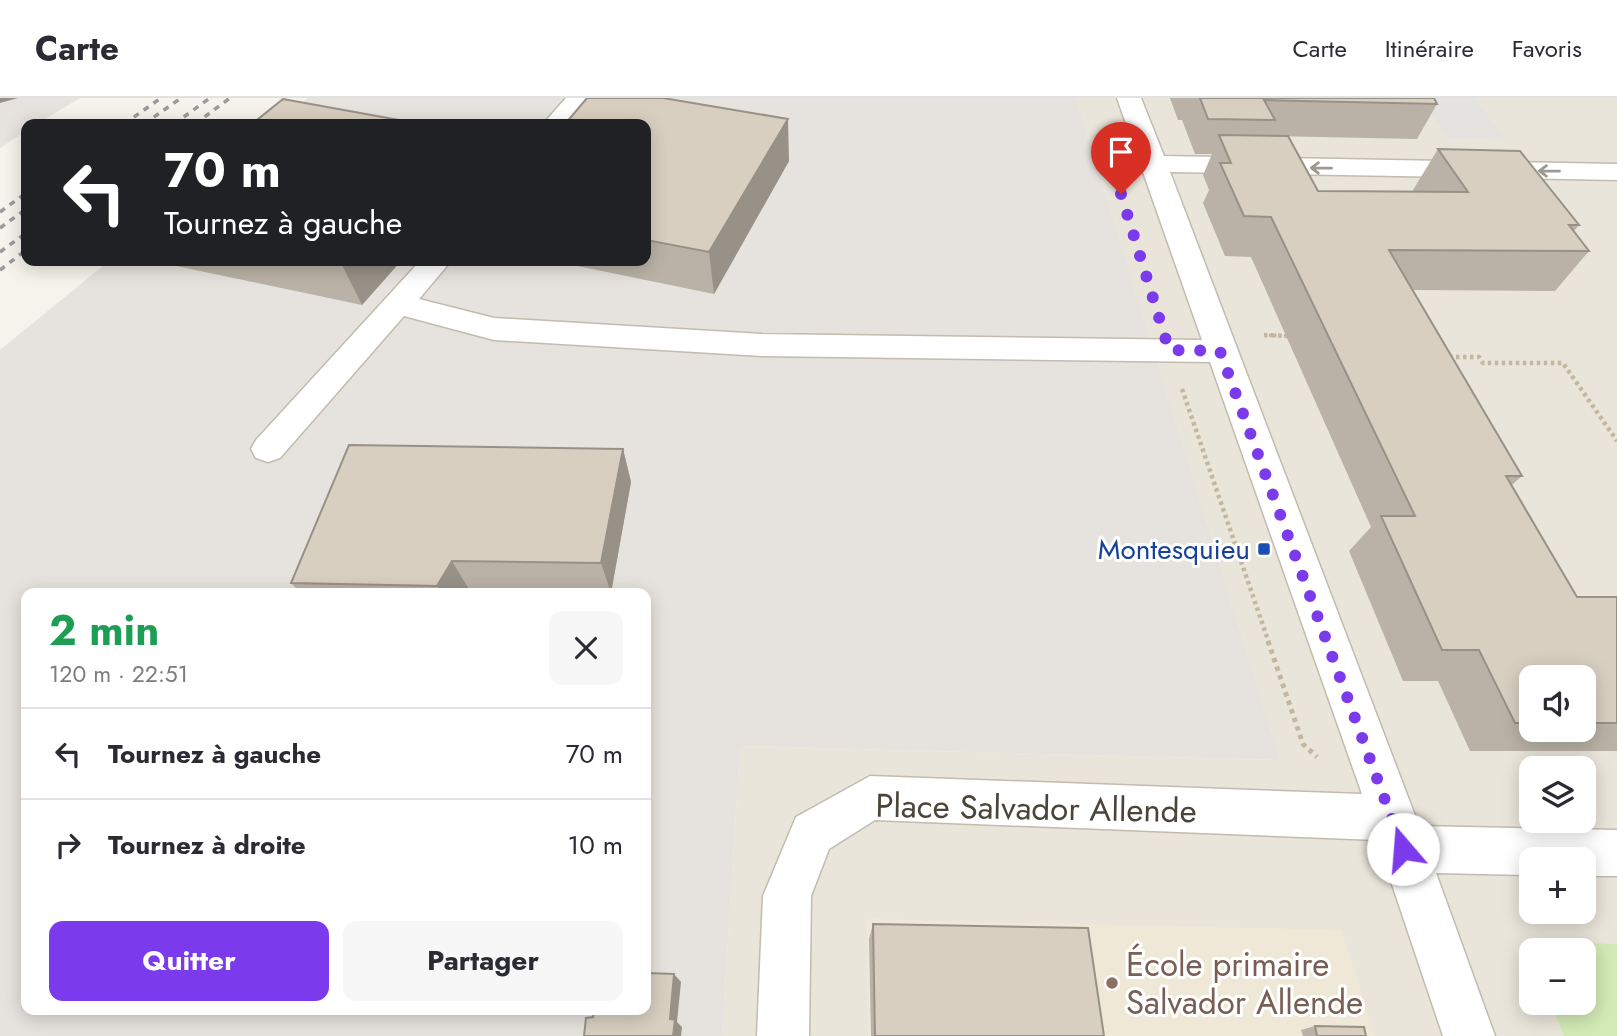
<!DOCTYPE html>
<html lang="fr">
<meta charset="utf-8">
<style>
:root{--surface:#fff;--page:#f7f7f7;--text:#2b2b33;--muted:#7c7c81;--line:#e1e1e2;--accent:#7c3aed}
body{margin:0;font-family:Jost,sans-serif;background:var(--page);color:var(--text);height:100vh;display:flex;flex-direction:column;font-size:26px;white-space:nowrap}
*{box-sizing:border-box;margin:0}
p{font-size:23px;color:var(--muted)}
.icon{flex:none;width:38px;height:38px;fill:none;stroke:currentColor;stroke-width:2;stroke-linecap:round;stroke-linejoin:round}
.map{position:relative;flex:1;overflow:hidden}
.drawer{position:absolute;left:21px;top:490px;width:630px;height:427px;display:flex;flex-direction:column;background:var(--surface);border-radius:14px;box-shadow:0 4px 18px #0003}
.drawer>*{flex:none}
.banner{position:absolute;left:21px;top:21px;width:630px;height:147px;border-radius:14px;box-shadow:0 4px 18px #0003;background:#202124;color:#fff;overflow:hidden}
.buttons{position:absolute;left:1519px;top:567px;display:grid;gap:14px}
.buttons a{display:grid;place-items:center;width:77px;height:77px;border-radius:14px;background:var(--surface);box-shadow:0 4px 18px #0003;font-size:35px}
.pin{position:absolute;display:grid;place-items:center;width:60px;height:60px;color:#fff;margin:-72px -30px;border-radius:50% 50% 50% 0;rotate:-45deg;box-shadow:0 0 7px #0007}
.pin .icon{rotate:45deg}
.me{position:absolute;width:77px;margin:-38px;rotate:342deg;stroke-linejoin:round;filter:drop-shadow(0 0 5px #0008)}
.turn{display:flex;align-items:center;gap:24px;height:147px;padding:0 28px;font-size:32px}
.turn .icon{width:91px;height:91px;stroke-width:2.5}
.turn b{display:block;font-size:49px;line-height:60px}
.round{display:grid;place-items:center;flex:none;width:74px;height:74px;border-radius:14px;background:var(--page)}
.headline{display:flex;align-items:center;justify-content:space-between;height:119px;padding:0 28px}
h1{font-size:42px;font-weight:700;line-height:52px;color:#1e9e55}
.primary-button{display:flex;gap:14px;margin-top:auto;padding:14px 28px}
.primary-button a{flex:1;height:80px;border-radius:14px;background:var(--accent);color:#fff;font-size:28px;font-weight:700;line-height:80px;text-align:center}
.primary-button a+a{background:var(--page);color:var(--text)}
ul{padding:0;list-style:none}
li{display:flex;align-items:center;gap:21px;height:91px;padding:0 28px;border-top:2px solid var(--line)}
li div{flex:1}
li b{display:block;font-size:26px}
li em{font-style:normal}
header{display:flex;align-items:center;gap:42px;box-sizing:border-box;height:98px;padding:0 35px;background:var(--surface);border-bottom:2px solid var(--line)}
header strong{font-size:33px}
nav{display:flex;gap:38px;margin-inline-start:auto;font-size:24px}
.map>svg:first-child{display:block}
.residential{fill:#eae5da;fill-rule:evenodd}
.industrial{fill:#e6e2dd;fill-rule:evenodd}
.education{fill:#efe8d6}
.green{fill:#d2eab5}
.parking{fill:#e5e3e0}
.lines{fill:none;stroke-linecap:round;stroke-linejoin:round}
.minor-casing{stroke:#c2bbae;stroke-width:3}
.path-far2{stroke:#c4b79f;stroke-width:3.5;stroke-dasharray:2.5 2.5;stroke-linecap:butt}
.path-far1{stroke:#c4b79f;stroke-width:4.5;stroke-dasharray:3.5 3.5;stroke-linecap:butt}
.path{stroke:#c4b79f;stroke-width:5;stroke-dasharray:4.5 4.5;stroke-linecap:butt}
.minor{fill:#fff;fill-rule:evenodd}
.rail{stroke:#9a9a9a;stroke-width:3.5;stroke-dasharray:6 6;stroke-linecap:butt}
.wall{fill:#bab2a6;fill-rule:evenodd}
.shaded-wall{fill:#979187}
.building{fill:#d8cfc1;stroke:#979187;stroke-width:2}
.oneway{stroke:#9c9892}
.route{stroke:#7c3aed;stroke-width:12;stroke-dasharray:0 21.6}
.transit-dot{fill:#1a4fb4;stroke:#fff;stroke-width:2.5}
.education-dot{fill:#8d6e63;stroke:#fff;stroke-width:2.5}
.labels{text-anchor:middle;dominant-baseline:central;stroke-width:6;stroke-linejoin:round;paint-order:stroke}
.transit-label{font-size:28px;fill:#164399;stroke:#fff;text-anchor:end}
.near-street-label{font-size:33px;fill:#4b4439;stroke:#fff}
.near-education-label{font-size:33px;fill:#785e54;stroke:#fff;text-anchor:start}
</style>
<header>
<strong>Carte</strong>
<nav><a>Carte</a><a>Itinéraire</a><a>Favoris</a></nav>
</header>
<div class="map">
<svg width="1617" height="938" viewBox="0 0 1617 938">
<rect width="100%" height="100%" fill="#f6f3ec"/>
<!-- residential -->
<path class="residential" d="M1076,0h541v938h-895l18,-290 540,14zM1531,579h53v53h-53zM1531,670h53v53h-53zM1531,761h53v53h-53zM1531,852h53v53h-53z"/>
<!-- industrial -->
<g class="industrial">
<polygon points="0,0 80,0 37,26 26,26 26,33 0,50"/>
<path d="M308,0h768l204,662 -540,-14 -18,290h-722v-686l109,-89h537v-137h-370zM26,495h620v417h-620z"/>
</g>
<!-- education -->
<polygon class="education" points="866,821 1341,832 1375,938 868,938"/>
<!-- green -->
<polygon class="green" points="1526,843 1617,846 1617,938 1564,938 1551,905 1584,905 1584,852 1531,852 1531,855"/>
<!-- parking -->
<polygon class="parking" points="1421,0 1474,0 1505,41 1448,40"/>
<g class="lines">
<defs>
<g id="minor">
<polygon points="566,0 591,0 569,26 543,26"/>
<polygon points="1117,0 1141,0 1164,58 1617,66 1617,82 1170,74 1419,728 1617,732 1617,778 1584,778 1584,761 1531,761 1531,777 1436,775 1495,938 1443,938 1377,742 875,722 829,751 811,798 809,938 757,938 763,798 796,719 870,678 1362,696 1210,264 762,258 494,242 404,218 280,360 268,364 256,360 251,351 256,342 420,163 451,163 419,201 494,220 762,236 1202,242"/>
</g>
</defs>
<!-- minor casing -->
<use href="#minor" class="minor-casing"/>
<!-- path-far2 -->
<polyline class="path-far2" points="1264,237 1290,238"/>
<!-- path-far1 -->
<g class="path-far1">
<polyline points="1264,237 1290,238"/>
<polyline points="1449,259 1479,259 1483,265 1563,265 1617,343"/>
<polyline points="1182,291 1269,545"/>
</g>
<!-- path -->
<polyline class="path" points="1268,543 1303,646 1317,659"/>
<!-- minor -->
<use href="#minor" class="minor"/>
<!-- rail -->
<g class="rail">
<polyline points="124,26 161,0"/>
<polyline points="144,26 181,0"/>
<polyline points="174,26 210,0"/>
<polyline points="195,26 230,0"/>
<polyline points="0,114 26,95"/>
<polyline points="0,130 26,111"/>
<polyline points="0,154 26,135"/>
<polyline points="0,172 26,152"/>
</g>
</g>
<!-- wall -->
<g class="wall">
<path d="M1170,0h264l3,6 -20,35 -150,-3 51,55 96,1 -1,-2 25,-41 141,76 -5,6 15,20 -34,40 -143,-1 110,186 -10,9 65,112h40v154h-147l-32,-70h-35l-54,-130 22,-24 -120,-270 -26,-1 -22,-53 6,-13 -6,-15 9,-21h-17l-13,-34h-4zM1531,579h53v53h-53z"/>
<polygon points="646,26 789,63 714,196 553,163 646,163"/>
<polygon points="160,163 401,163 362,207 162,165"/>
<polygon points="623,351 631,384 611,495 470,493 468,495 301,495 291,485"/>
<polygon points="873,826 1104,938 871,938 869,841"/>
<polygon points="1315,928 1366,938 1303,938 1301,932"/>
</g>
<!-- shaded-wall -->
<g class="shaded-wall">
<polygon points="0,0 18,0 0,5"/>
<polygon points="788,21 789,63 714,196 709,154"/>
<polygon points="343,163 401,163 362,207 341,165"/>
<polygon points="623,351 631,384 611,495 601,465"/>
<polygon points="452,463 470,493 468,495 442,495 437,488"/>
<polygon points="674,876 681,884 677,924 682,929 681,938 673,938 670,921"/>
</g>
<!-- building -->
<g class="building">
<polygon points="587,0 663,0 788,21 709,154 646,142 646,26 565,26"/>
<polygon points="1200,0 1434,0 1437,6 1264,2 1275,22 1208,21"/>
<polygon points="283,1 421,26 252,26"/>
<polygon points="1219,37 1288,38 1318,93 1468,94 1438,51 1520,53 1579,127 1569,127 1589,153 1389,152 1522,378 1506,378 1577,499 1617,499 1617,625 1584,625 1584,579 1531,579 1531,625 1515,625 1479,552 1442,552 1381,418 1415,418 1271,119 1244,118 1220,65 1231,65"/>
<polygon points="328,163 343,163 341,165"/>
<polygon points="349,347 623,351 601,465 452,463 437,488 291,485"/>
<polygon points="873,826 1088,830 1104,938 875,938"/>
<polygon points="646,875 674,876 670,921 675,922 673,938 584,938 586,920 593,919 594,912 646,912"/>
<polygon points="1315,928 1364,929 1366,938 1317,938"/>
</g>
<!-- one-way arrows -->
<defs><path id="oneway-shaft" d="M-6 0H5M1.5-3L5.5 0L1.5 3" fill="none" stroke-width="1.6" stroke-linecap="round" stroke-linejoin="round" transform="scale(1.75)"/></defs>
<g class="oneway">
<use href="#oneway-shaft" transform="translate(1321 70) rotate(-179)"/>
<use href="#oneway-shaft" transform="translate(1549 73) rotate(-179)"/>
</g>
<g class="lines">
<!-- route -->
<polyline class="route" points="1121,96 1169,252 1220,253 1403,751"/>
</g>
<!-- markers -->
<rect class="transit-dot" x="1257" y="444" width="14" height="14" rx="3.5"/>
<circle class="education-dot" cx="1112" cy="885" r="7"/>
<g class="labels">
<!-- transit labels -->
<g class="transit-label">
<text x="1250" y="451">Montesquieu</text>
</g>
<!-- near-street labels -->
<g class="near-street-label">
<text transform="translate(1036 710) rotate(1)">Place Salvador Allende</text>
</g>
<!-- near-education labels -->
<g class="near-education-label">
<text x="1126" y="866">École primaire<tspan x="1126" dy="38">Salvador Allende</tspan></text>
</g>
</g>
</svg>
<div class="buttons">
<a><svg class="icon" aria-label="sound" viewBox="0 0 24 24"><path d="M4 9h4l5-4v14l-5-4H4zM17 9q2 3 0 6"/></svg></a>
<a><svg class="icon" aria-label="layers" viewBox="0 0 24 24"><path d="M12 4l9 5-9 5-9-5zM3 14l9 5 9-5"/></svg></a>
<a>+</a>
<a>−</a>
</div>
<div class="pin" style="left:1121px;top:96px;background:#d93025"><svg class="icon" aria-label="arrive" viewBox="0 0 24 24"><path d="M6 21V4h12l-3 4 3 4H6"/></svg></div>
<svg class="me" style="left:1403px;top:751px" viewBox="-20 -20 40 40"><circle r="19" fill="#fff"/><path d="M0-13L10 11 0 6-10 11z" fill="#7c3aed"/></svg>
<div class="banner">
<div class="turn"><svg class="icon" aria-label="left" viewBox="0 0 24 24"><path d="M17 20v-9H6M10 6l-5 5 5 5"/></svg><div><b>70 m</b>Tournez à gauche</div></div>
</div>
<section class="drawer">
<div class="headline"><div><h1>2 min</h1><p>120 m · 22:51</p></div><a class="round"><svg class="icon" aria-label="close" viewBox="0 0 24 24"><path d="M6 6l12 12M18 6L6 18"/></svg></a></div>
<ul>
<li><svg class="icon" aria-label="left" viewBox="0 0 24 24"><path d="M17 20v-9H6M10 6l-5 5 5 5"/></svg><div><b>Tournez à gauche</b></div><em>70 m</em></li>
<li><svg class="icon" aria-label="right" viewBox="0 0 24 24"><path d="M7 20v-9h11M14 6l5 5-5 5"/></svg><div><b>Tournez à droite</b></div><em>10 m</em></li>
</ul>
<div class="primary-button"><a>Quitter</a><a>Partager</a></div>
</section>
</div>
